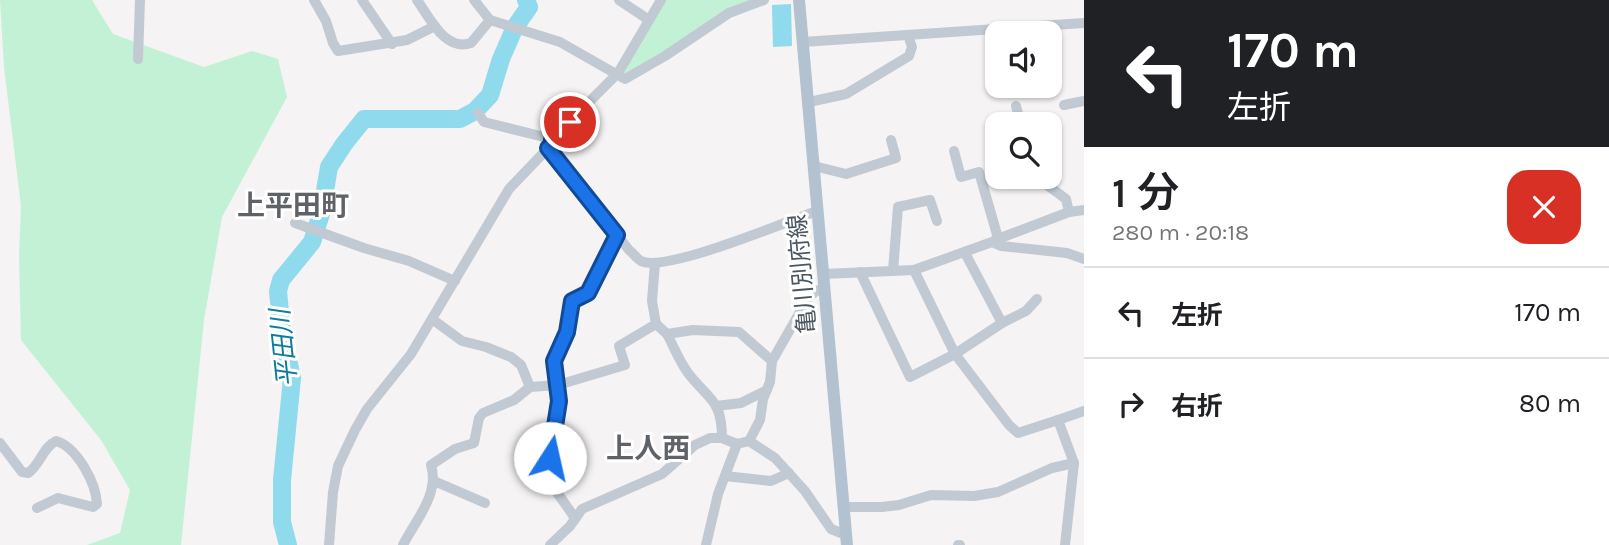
<!DOCTYPE html>
<html lang="ja">
<meta charset="utf-8">
<style>
:root{--surface:#fff;--page:#f6f6f6;--text:#202124;--muted:#757577;--line:#e0e0e0}
body{margin:0;font-family:Karla,"Noto Sans JP",sans-serif;background:var(--page);color:var(--text);height:100vh;display:flex;flex-direction:column;font-size:26px;white-space:nowrap}
*{box-sizing:border-box;margin:0}
p{font-size:23px;color:var(--muted)}
.icon{flex:none;width:38px;height:38px;fill:none;stroke:currentColor;stroke-width:2;stroke-linecap:round;stroke-linejoin:round}
.map{position:relative;flex:1;overflow:hidden}
.side{display:flex;flex-direction:column;background:var(--surface);width:525px}
.side>*{flex:none}
.top-card{background:#202124;color:#fff;overflow:hidden}
.buttons{position:absolute;left:985px;top:21px;display:grid;gap:14px}
.buttons a{display:grid;place-items:center;width:77px;height:77px;border-radius:14px;background:var(--surface);box-shadow:0 2px 5px #0004;font-size:35px}
.pin{position:absolute;display:grid;place-items:center;width:60px;height:60px;color:#fff;margin:-30px;border:4px solid #fff;border-radius:50%;box-shadow:0 2px 7px #0007}
.me{position:absolute;width:77px;margin:-38px;rotate:10deg;stroke-linejoin:round;filter:drop-shadow(0 0 5px #0008)}
.turn{display:flex;align-items:center;gap:24px;height:147px;padding:0 28px;font-size:32px}
.turn .icon{width:91px;height:91px;stroke-width:2.5}
.turn b{display:block;font-size:49px;line-height:60px}
.round{display:grid;place-items:center;flex:none;width:74px;height:74px;border-radius:21px;background:var(--page)}
.headline{display:flex;align-items:center;justify-content:space-between;height:119px;padding:0 28px}
h1{font-size:42px;font-weight:600;line-height:52px}
ul{padding:0;list-style:none}
li{display:flex;align-items:center;gap:21px;height:91px;padding:0 28px;border-top:2px solid var(--line)}
li div{flex:1}
li b{display:block;font-size:26px}
li em{font-style:normal}
main{display:flex;flex:1;min-height:0}
.map>svg:first-child{display:block}
.green{fill:#c3f1d5}
.water{fill:#90daee}
.lines{fill:none;stroke-linecap:round;stroke-linejoin:round}
.river{stroke:#90daee;stroke-width:18}
.minor{stroke:#c1cad2;stroke-width:10}
.major{stroke:#b3c2d1;stroke-width:12}
.route-casing{stroke:#114b97;stroke-width:18}
.route{stroke:#1a73e8;stroke-width:12}
.labels{text-anchor:middle;dominant-baseline:central;stroke-width:6;stroke-linejoin:round;paint-order:stroke}
.street-label{font-size:24px;fill:#4a5661;stroke:#fff}
.water-label{font-size:26px;font-style:italic;fill:#0c7c9b;stroke:#fff}
.quarter-label{font-size:28px;font-weight:bold;fill:#5f6368;stroke:#fff}
</style>
<main>
<div class="map">
<svg width="1084" height="545" viewBox="0 0 1084 545">
<rect width="100%" height="100%" fill="#f5f3f3"/>
<!-- green -->
<g class="green">
<polygon points="0,0 92,0 113,34 204,67 252,51 278,59 287,97 222,217 204,320 181,545 87,545 120,533 130,490 101,440 21,340 19,255 21,206 4,67"/>
<polygon points="665,0 756,0 703,27 625,75 622,72"/>
</g>
<!-- water -->
<polygon class="water" points="791,4 792,46 773,47 772,5"/>
<g class="lines">
<!-- river -->
<polyline class="river" points="288,545 282,522 282,480 292,378 282,332 278,291 281,280 312,242 321,214 329,167 344,144 364,119 460,119 475,111 490,95 501,59 515,27 529,7 526,0"/>
<!-- minor -->
<g class="minor">
<polyline points="314,0 326,21 333,43 338,51 407,40 435,26"/>
<polyline points="362,0 392,44"/>
<path d="M417,0c13,18 28,52 54,43l19,-23"/>
<polyline points="474,0 490,20 560,42 625,79 665,56 729,13 764,0"/>
<polyline points="619,0 649,20"/>
<polyline points="803,42 1084,23"/>
<polyline points="138,59 140,0"/>
<polyline points="809,102 846,94 909,56 912,47 908,35"/>
<polyline points="1064,105 1084,101"/>
<polyline points="1016,106 1021,124"/>
<polyline points="478,113 484,122 552,139"/>
<path d="M548,148l81,102c4,3 8,9 12,11 25,12 146,-40 176,-50"/>
<polyline points="954,151 961,177 979,172 998,238"/>
<polyline points="814,166 846,174 896,158 891,140"/>
<polyline points="1044,177 1047,185 1066,199 1069,212"/>
<polyline points="295,223 364,248 409,261 455,281"/>
<polyline points="995,240 1069,212 1084,210"/>
<polyline points="914,270 955,354 1009,425 1018,433 1058,420"/>
<polyline points="893,271 898,207 930,200 937,221"/>
<polyline points="860,272 910,377 955,354 1002,323 965,253"/>
<polyline points="824,274 914,270 992,242 1001,246 1067,253 1084,259"/>
<polyline points="432,319 462,341 486,347 511,357 521,365 530,387"/>
<polyline points="1002,323 1026,311 1037,299"/>
<polyline points="656,324 667,334 693,330 739,332 772,361"/>
<path d="M667,334c7,13 12,27 21,39 20,26 34,26 34,65"/>
<polyline points="716,406 741,403 767,390"/>
<polyline points="749,441 775,458 805,491 831,529 846,535"/>
<path d="M0,443l22,29 6,1c12,-8 15,-26 28,-32 21,6 40,42 41,63l-4,3 -35,-9 -21,10"/>
<polyline points="725,476 771,481 789,473"/>
<polyline points="434,481 485,503"/>
<polyline points="844,507 882,507 899,505 931,495 974,496 998,492 1052,468 1074,463"/>
<polyline points="575,518 556,491 549,458 560,401 554,361 567,332 572,301 588,293 617,235"/>
<polyline points="329,545 333,492 338,466 355,430 367,409 411,354 509,189 552,144 552,139 618,73 661,0"/>
<path d="M403,545c12,-24 37,-51 28,-80l24,-16 19,-6 5,-25 4,-5 31,-13 16,-13 28,-2 67,-20 -6,-19 37,-22 -4,-23 3,-38"/>
<polyline points="550,545 570,526 582,509 662,474 695,445 710,438 722,438 737,444"/>
<polyline points="706,545 718,494 737,444 749,441 760,420 763,399 770,382 772,361 808,298 816,291 825,288"/>
<polyline points="958,545 960,545"/>
<polyline points="1065,545 1074,463 1058,420 1084,411"/>
</g>
<!-- major -->
<polyline class="major" points="799,0 847,545"/>
</g>
<g class="lines">
<defs>
<polyline id="route" points="550,458 559,401 554,361 567,332 572,301 588,293 617,235 548,148 552,144 552,139 570,122"/>
</defs>
<!-- route casing -->
<use href="#route" class="route-casing"/>
<!-- route -->
<use href="#route" class="route"/>
</g>
<g class="labels">
<!-- street labels -->
<g class="street-label">
<text transform="translate(802 274) rotate(-95)">亀川別府線</text>
</g>
<!-- water labels -->
<g class="water-label">
<text transform="translate(284 348) rotate(-96)">平田川</text>
</g>
<!-- quarter labels -->
<g class="quarter-label">
<text x="293" y="205">上平田町</text>
<text x="648" y="448">上人西</text>
</g>
</g>
</svg>
<div class="buttons">
<a><svg class="icon" aria-label="sound" viewBox="0 0 24 24"><path d="M4 9h4l5-4v14l-5-4H4zM17 9q2 3 0 6"/></svg></a>
<a><svg class="icon" aria-label="search" viewBox="0 0 24 24"><circle cx="10" cy="10" r="6"/><path d="M15 15l6 6"/></svg></a>
</div>
<div class="pin" style="left:570px;top:122px;background:#d93025"><svg class="icon" aria-label="arrive" viewBox="0 0 24 24"><path d="M6 21V4h12l-3 4 3 4H6"/></svg></div>
<svg class="me" style="left:550px;top:458px" viewBox="-20 -20 40 40"><circle r="19" fill="#fff"/><path d="M0-13L10 11 0 6-10 11z" fill="#1a73e8"/></svg>
</div>
<section class="side">
<div class="top-card">
<div class="turn"><svg class="icon" aria-label="left" viewBox="0 0 24 24"><path d="M17 20v-9H6M10 6l-5 5 5 5"/></svg><div><b>170 m</b>左折</div></div>
</div>
<div class="headline"><div><h1>1 分</h1><p>280 m · 20:18</p></div><a class="round" style="background:#d93025;color:#fff"><svg class="icon" aria-label="close" viewBox="0 0 24 24"><path d="M6 6l12 12M18 6L6 18"/></svg></a></div>
<ul>
<li><svg class="icon" aria-label="left" viewBox="0 0 24 24"><path d="M17 20v-9H6M10 6l-5 5 5 5"/></svg><div><b>左折</b></div><em>170 m</em></li>
<li><svg class="icon" aria-label="right" viewBox="0 0 24 24"><path d="M7 20v-9h11M14 6l5 5-5 5"/></svg><div><b>右折</b></div><em>80 m</em></li>
</ul>
</section>
</main>
